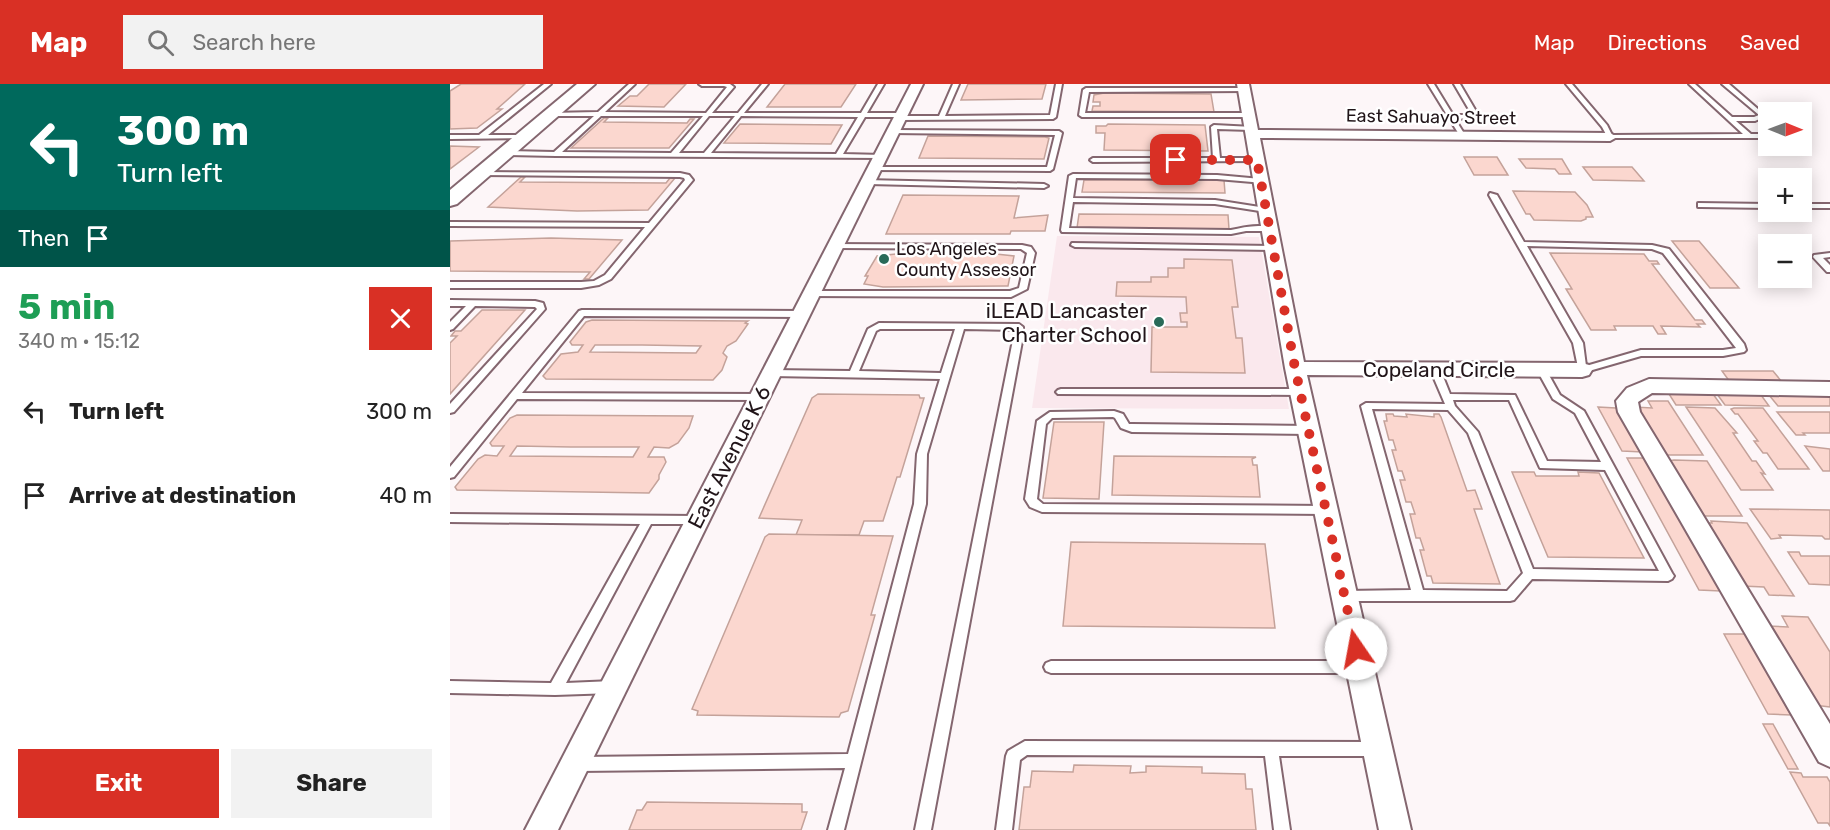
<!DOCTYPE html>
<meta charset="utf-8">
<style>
:root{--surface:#fff;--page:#f2f2f2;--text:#222;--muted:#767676;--accent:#d93025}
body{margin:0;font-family:Rubik,sans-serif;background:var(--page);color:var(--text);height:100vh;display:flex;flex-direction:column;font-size:22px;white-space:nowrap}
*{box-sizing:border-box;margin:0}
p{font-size:20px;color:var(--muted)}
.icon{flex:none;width:33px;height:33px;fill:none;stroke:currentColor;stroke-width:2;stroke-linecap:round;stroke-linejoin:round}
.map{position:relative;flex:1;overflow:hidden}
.sheet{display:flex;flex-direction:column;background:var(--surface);width:450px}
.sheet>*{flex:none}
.guide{background:#00695c;color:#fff;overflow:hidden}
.needle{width:39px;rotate:91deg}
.buttons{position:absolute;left:1308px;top:18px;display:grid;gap:12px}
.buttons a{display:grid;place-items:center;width:54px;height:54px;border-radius:0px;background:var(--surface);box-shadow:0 3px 15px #0003;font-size:30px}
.pin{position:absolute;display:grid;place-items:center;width:51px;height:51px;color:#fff;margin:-26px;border-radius:12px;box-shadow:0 3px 9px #0006}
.me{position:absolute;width:66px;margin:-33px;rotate:348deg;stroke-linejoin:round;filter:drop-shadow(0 0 4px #0008)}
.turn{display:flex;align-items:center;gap:21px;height:126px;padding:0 18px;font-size:27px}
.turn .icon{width:78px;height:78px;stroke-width:2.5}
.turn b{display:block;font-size:42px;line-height:51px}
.then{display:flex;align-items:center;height:57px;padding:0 18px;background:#0003;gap:12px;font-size:22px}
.round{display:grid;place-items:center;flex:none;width:63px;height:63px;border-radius:0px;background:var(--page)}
.overview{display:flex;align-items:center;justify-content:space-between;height:102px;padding:0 18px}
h1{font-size:36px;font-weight:700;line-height:45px;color:#1e9e55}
.primary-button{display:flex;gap:12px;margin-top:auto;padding:12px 18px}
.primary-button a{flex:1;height:69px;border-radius:0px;background:var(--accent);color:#fff;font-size:24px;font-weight:700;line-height:69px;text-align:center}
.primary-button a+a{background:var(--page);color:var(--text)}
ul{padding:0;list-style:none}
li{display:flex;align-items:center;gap:18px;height:84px;padding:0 18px}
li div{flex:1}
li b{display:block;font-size:22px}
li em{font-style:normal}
header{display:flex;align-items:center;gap:36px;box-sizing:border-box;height:84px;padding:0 30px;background:var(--accent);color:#fff}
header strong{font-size:28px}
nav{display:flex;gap:33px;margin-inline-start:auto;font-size:21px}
.search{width:420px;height:54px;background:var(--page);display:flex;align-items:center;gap:15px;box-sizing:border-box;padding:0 21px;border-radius:0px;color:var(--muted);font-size:22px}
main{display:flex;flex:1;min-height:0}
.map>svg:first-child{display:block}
.built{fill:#fae8ed}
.building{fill:#fbd7cf;stroke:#c4a29a;stroke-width:1.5;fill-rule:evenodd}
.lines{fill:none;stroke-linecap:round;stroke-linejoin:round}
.service-casing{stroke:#84666f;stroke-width:4}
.minor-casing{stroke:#84666f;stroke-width:4}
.tertiary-casing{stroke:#84666f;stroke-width:4}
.service{fill:#fff;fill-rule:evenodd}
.minor{fill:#fff;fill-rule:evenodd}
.tertiary{fill:#fff;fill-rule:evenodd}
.route{stroke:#d93025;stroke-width:10;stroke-dasharray:0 18}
.poi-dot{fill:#296a58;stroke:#fff;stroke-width:2}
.labels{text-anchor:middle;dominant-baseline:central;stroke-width:5;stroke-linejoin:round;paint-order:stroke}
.far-street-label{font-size:18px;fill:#211519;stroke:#fff}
.far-poi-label{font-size:18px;fill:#211519;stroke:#fff;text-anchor:start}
.poi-label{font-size:21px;fill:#211519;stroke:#fff;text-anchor:end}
.street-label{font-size:21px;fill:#211519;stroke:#fff}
</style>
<header>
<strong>Map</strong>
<div class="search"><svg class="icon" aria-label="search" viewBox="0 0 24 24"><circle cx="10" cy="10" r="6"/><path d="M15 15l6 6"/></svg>Search here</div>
<nav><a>Map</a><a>Directions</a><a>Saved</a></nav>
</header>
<main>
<section class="sheet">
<div class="guide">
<div class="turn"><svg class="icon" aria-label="left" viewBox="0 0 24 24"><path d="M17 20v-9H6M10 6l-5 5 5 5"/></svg><div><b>300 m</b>Turn left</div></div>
<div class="then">Then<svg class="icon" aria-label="arrive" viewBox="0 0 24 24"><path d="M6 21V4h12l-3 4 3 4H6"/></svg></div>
</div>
<div class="overview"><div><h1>5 min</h1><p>340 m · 15:12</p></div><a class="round" style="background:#d93025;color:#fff"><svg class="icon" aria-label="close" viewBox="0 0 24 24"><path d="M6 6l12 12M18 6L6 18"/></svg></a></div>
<ul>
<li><svg class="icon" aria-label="left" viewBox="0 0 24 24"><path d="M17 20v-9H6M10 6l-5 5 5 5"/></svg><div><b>Turn left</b></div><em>300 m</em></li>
<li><svg class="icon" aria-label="arrive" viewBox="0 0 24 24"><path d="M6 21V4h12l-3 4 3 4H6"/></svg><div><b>Arrive at destination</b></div><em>40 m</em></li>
</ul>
<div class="primary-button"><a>Exit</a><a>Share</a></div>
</section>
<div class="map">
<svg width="1380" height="746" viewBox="0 0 1380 746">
<rect width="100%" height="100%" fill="#fdf6f8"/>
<!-- built -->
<polygon class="built" points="607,152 809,153 839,325 582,324"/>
<!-- building -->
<g class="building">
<polygon points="11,0 75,0 47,25 52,25 27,44 0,45 0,7"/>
<polygon points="199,0 236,0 214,23 168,22 180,12 187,12"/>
<polygon points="335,0 406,0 391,23 317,23"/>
<polygon points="518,0 596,0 592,15 511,16"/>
<polygon points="654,9 761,10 764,28 642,27 643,22 650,22 650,18 643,18 644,11"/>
<polygon points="154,34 158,34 154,38 237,39 240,35 244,35 219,64 121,64"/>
<polygon points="290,40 392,41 381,60 274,59"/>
<polygon points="658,40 755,41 758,67 654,66 655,49 646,49 646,42 656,42"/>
<polygon points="478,52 595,53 599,54 594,75 469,74"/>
<polygon points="0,62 29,63 0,85"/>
<polygon points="1014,73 1047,73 1058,91 1024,91"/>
<polygon points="1069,75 1112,75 1121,90 1109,90 1105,85 1076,84"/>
<polygon points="1133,83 1182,83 1194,97 1143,96"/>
<polygon points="71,93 75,93 70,98 216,99 220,94 225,94 198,126 127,127 38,123"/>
<polygon points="634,96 774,96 775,109 632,108"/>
<polygon points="1063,107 1125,108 1137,121 1143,133 1136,133 1136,135 1131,137 1084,136 1080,130 1076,130"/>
<polygon points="453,111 569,112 564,134 598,131 595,147 561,147 560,150 436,150"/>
<polygon points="629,130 778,131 779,145 627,144"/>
<polygon points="101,154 172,156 139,195 134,195 140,188 0,187 0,157"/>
<polygon points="1222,157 1249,157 1289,204 1260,204"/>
<polygon points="1100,169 1194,170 1199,177 1207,177 1209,180 1202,180 1245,236 1252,236 1255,240 1247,240 1250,243 1211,242 1216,250 1208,250 1203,242 1164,242 1166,246 1141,246 1116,205 1122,205"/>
<polygon points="446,170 546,170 564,172 558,202 555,202 433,203 414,200 418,192 415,192 427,172"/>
<polygon points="734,175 782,176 788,223 782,223 786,254 792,254 795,289 701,288 702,243 737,243 737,238 731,238 730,229 737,229 736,213 666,212 667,198 701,198 701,193 718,193 718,184 734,184"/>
<polygon points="32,226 75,226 0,310 0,259 7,252 1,252 5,247 11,247"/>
<path d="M142,236l156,1 -3,2 3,1 -12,17 -9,5 -4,7 4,4 -5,13 -9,10 -167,-1 -3,-3 18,-22 17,-2 5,-7h-11l-2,-3 16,-20zM145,261h47l59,1 -5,7 -106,-1z"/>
<polygon points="1272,287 1323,287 1332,298 1280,298"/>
<polygon points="368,310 469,311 470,314 474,314 450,393 447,393 433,437 414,437 409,451 346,451 352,436 309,434 362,314"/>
<polygon points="1219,310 1263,310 1271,321 1226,321"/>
<polygon points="1267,310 1311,311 1319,322 1275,321"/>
<polygon points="1319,311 1380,311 1380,322 1328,322"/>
<polygon points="1198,317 1218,317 1253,371 1214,371 1185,323 1202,324"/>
<polygon points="1148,323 1166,324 1192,368 1172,367"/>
<polygon points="1236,323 1265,324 1287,349 1283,349 1302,377 1306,377 1315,390 1311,389 1323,406 1291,406"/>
<polygon points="1284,324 1313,324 1359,385 1328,385 1317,369 1313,369 1304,357 1308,357 1288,330 1285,330 1281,325"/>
<polygon points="1327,328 1380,328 1380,349 1353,349 1355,351 1346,351"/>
<polygon points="936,330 943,330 944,332 957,333 956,330 984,333 984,330 989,330 991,333 1017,407 1025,406 1032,425 1024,425 1050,500 983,499 981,492 977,492 970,466 974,466 970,454 966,454 960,430 965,430 961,418 956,418 950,396 955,396 952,387 948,387 942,366 946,366 943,356 939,356 934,337 937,337"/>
<path d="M67,331l176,1 -4,12 -11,15 -9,5 -15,-1 -6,10h16l2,5 -7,13v4l-10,14 -192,-3 -2,-3 23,-28 7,-4 12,1 7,-10h-12l-2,-3 20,-25zM67,362l54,1h68l-6,10 -123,-1z"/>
<polygon points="604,338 654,338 649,415 593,414"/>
<polygon points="1355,362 1380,365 1380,387 1373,387"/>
<polygon points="664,372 806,373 802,375 803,381 807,381 810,413 662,411"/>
<polygon points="1177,374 1194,374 1270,507 1249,506"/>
<polygon points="1224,376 1257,377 1292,432 1250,432 1218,377"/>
<polygon points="1062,388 1084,388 1086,392 1129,392 1128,388 1149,389 1194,474 1098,473"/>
<polygon points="1300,425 1380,426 1380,455 1375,455 1372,452 1329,451 1331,454 1321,455"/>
<polygon points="1261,437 1297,439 1344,512 1319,511 1314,503 1292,502 1254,439 1262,439"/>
<polygon points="319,450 443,452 421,531 425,531 398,627 391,629 389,633 247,631 248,627 242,625 315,453"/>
<polygon points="621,458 815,460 825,544 613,542"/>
<polygon points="1338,468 1349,468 1351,472 1380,472 1380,501 1359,500"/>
<polygon points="1332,532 1358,533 1380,568 1380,623 1364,621 1318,542 1338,543"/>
<polygon points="1274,550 1295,550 1341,631 1318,630"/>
<polygon points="1313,640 1323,640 1348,685 1338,685"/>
<polygon points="624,681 681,682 680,689 696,688 696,682 752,683 752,689 795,690 796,705 802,705 806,746 569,746 574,703 580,703 582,687 623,688"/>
<polygon points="1340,688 1351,689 1353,693 1377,693 1380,698 1380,742 1378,739 1368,739"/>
<polygon points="197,718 352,720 352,728 357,728 351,746 179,746 187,726 192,726"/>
</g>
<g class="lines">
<defs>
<g id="service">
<polygon points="94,0 101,0 38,51 74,51 77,53 76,54 0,55 0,51 29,51"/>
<path d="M179,0h6l-30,28 101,1 21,-26 -3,-1h-22l-3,-2h31l4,3 -22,26h26l24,-29h6l-24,29h117l17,-29h6l-17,29h35l2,1v2h35l14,-32h6l-14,32 105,-1 6,-31h6l-6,33 -3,2 -153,1 -2,-1v-2h-33l-22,37 40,1 1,1 -3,2 -325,-2 -51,-1 -3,-2 3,-2 49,1 40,-36h-43l-2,-1v-2l49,-1zM151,32h102l-32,37 -109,-1zM259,32h26l-31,37h-25zM291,32l117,1 -22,37 -125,-1z"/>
<polygon points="978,0 984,0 1003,31 1017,31 1021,29 1004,0 1010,0 1027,29 1021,34 1005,35 1015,51 1014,52 1010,52"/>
<polygon points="1116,0 1122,0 1157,41 1162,51 1293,50 1239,0 1245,0 1282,33 1304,33 1309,31 1272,0 1279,0 1316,32 1305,37 1286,37 1301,50 1318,50 1318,54 1158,54 1152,43"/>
<polygon points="636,4 795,4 798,6 797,7 639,8 635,29 799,29 802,31 799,33 632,33 629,31 633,6"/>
<polygon points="764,41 803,43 803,45 801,46 767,45 770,74 807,74 810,76 809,77 643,78 640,76 643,74 763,74 761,43"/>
<polygon points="443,46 609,47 612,49 603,85 600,87 422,86 422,84 424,83 597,83 605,51 441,49 440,48"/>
<polygon points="30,88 230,89 239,91 243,96 161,195 149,201 131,204 0,204 0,198 131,198 144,197 155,191 195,143 0,142 0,138 199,139 235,96 234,94 230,93 32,91 29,89"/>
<path d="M623,90l144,1 44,4h3v4l-47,-4 -141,-1 -3,20 142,2 51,8 4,2 -4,2 -51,-8 -142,-2 -4,26 162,2c13,-3 31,-7 43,-1l-4,2h-24l-15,3 -169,-2 -1,-2 8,-54z"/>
<polygon points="415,96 594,100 598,102 594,104 418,100 415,100"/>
<path d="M1040,109l7,2 27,47 128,3 17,4 75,95 2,6 -2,2 -21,4h-82l-59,17 -3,-1 -6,-29 -84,-148zM1077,162l125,3 11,4 73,95 -13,2h-82l-55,16 -3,-23z"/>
<polygon points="1248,119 1318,120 1318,124 1251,123 1248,123"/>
<rect x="1352" y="120" width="28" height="4"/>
<polygon points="622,159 823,162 827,164 823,166 625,163 621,161"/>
<polygon points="382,160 572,161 581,163 585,169 577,205 561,213 358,212 357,210 361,207 560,207 569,204 577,169 571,165 385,164 381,162"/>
<polygon points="1380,169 1380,173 1373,174 1380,181 1380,188 1377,188 1363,173 1364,171"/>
<polygon points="0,216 85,217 93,219 95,225 4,328 0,329 0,320 87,225 85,223 25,222 3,245 0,246 0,238 16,222 0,222"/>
<polygon points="132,226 351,227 355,230 351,233 134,232 72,309 309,310 314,313 309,316 67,315 4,393 0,394 0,383 129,227"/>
<path d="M429,239l140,1 4,3v9l-92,494h-16l100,-500 -51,-1 -37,125 -1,50 -82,326h-16l17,-62 -267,3 -5,-2 -2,-5 2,-5 5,-2 270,-3 66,-250 3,-50 23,-75 -169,-3 -5,-3 5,-3 79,1 18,-42zM430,245h75l-14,44 -82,-2 17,-40z"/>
<path d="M985,282l5,3 10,25 65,1 32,66 54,1 -26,-49 -22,-14 -16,-29 2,-2h6l15,27 24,16 88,162 2,3 -2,3 -4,2 -136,-2 -18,21 -4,1h-165l-4,-1 -2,-4 2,-4 4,-1 66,-1 -50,-184 5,-3 79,1 -15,-35zM1003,316h56l31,68 65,2 54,101 -126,-2 -55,-137 -23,-26zM922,325l76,1 20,23 55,140 -16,18 -84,-1z"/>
<polygon points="611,305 851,305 856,308 851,311 608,310 606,308 608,306"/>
<polygon points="664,327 673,330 679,340 682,340 859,342 864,346 859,350 682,348 671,344 665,334 663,333 602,334 596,340 587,415 593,420 876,422 880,423 882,426 880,429 876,430 592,428 580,423 575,415 587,337 600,328"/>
<polygon points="0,430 247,432 251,433 253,436 251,439 247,440 201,440 116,599 163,597 168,599 170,603 168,607 163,609 105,611 0,609 0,597 101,599 190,440 0,438"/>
<polygon points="601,577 909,577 914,579 916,583 914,587 909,589 601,589 596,587 594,583 596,579"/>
<polygon points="575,657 927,658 932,660 934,665 932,670 927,672 829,672 840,746 824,746 815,672 577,671 570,676 562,746 546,746 556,672 558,667"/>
</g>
<g id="minor">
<polygon points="461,0 473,0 108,746 75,746"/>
<polygon points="787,0 799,0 808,46 1160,49 1167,53 1160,57 810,54 854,278 1132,279 1139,281 1142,286 1139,291 1132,293 857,291 961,746 929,746 835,284"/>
<polygon points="1199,295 1380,298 1380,312 1202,309 1188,318 1190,328 1380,640 1380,683 1369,678 1168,328 1166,317 1177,304"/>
</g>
<polygon id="tertiary" points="127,0 145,0 7,120 0,122 0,106"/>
</defs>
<!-- service casing -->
<use href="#service" class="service-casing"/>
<!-- minor casing -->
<use href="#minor" class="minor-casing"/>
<!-- tertiary casing -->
<use href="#tertiary" class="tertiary-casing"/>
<!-- service -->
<use href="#service" class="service"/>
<!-- minor -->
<use href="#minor" class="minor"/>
<!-- tertiary -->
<use href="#tertiary" class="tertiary"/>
</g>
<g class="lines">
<!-- route -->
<polyline class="route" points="726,76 807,76 845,284 906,565"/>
</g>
<!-- markers -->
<g class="poi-dot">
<circle cx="434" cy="175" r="6"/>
<circle cx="709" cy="238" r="6"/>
</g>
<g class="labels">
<!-- far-street labels -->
<g class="far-street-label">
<text transform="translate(981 33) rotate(1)">East Sahuayo Street</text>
</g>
<!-- far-poi labels -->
<g class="far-poi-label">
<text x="446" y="165">Los Angeles<tspan x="446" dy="21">County Assessor</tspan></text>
</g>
<!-- poi labels -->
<g class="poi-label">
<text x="697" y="226">iLEAD Lancaster<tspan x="697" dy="24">Charter School</tspan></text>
</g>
<!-- street labels -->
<g class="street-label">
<text x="989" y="285">Copeland Circle</text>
<text transform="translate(279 373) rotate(-63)">East Avenue K 6</text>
</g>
</g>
</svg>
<div class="buttons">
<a><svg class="needle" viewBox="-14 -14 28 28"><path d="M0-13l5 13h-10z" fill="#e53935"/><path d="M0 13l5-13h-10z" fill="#767676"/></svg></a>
<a>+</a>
<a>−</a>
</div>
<div class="pin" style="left:726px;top:76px;background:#d93025"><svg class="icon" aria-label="arrive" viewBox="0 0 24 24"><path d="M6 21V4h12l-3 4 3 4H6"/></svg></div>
<svg class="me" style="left:906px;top:565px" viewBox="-20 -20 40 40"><circle r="19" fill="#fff"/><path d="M0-13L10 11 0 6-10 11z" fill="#d93025"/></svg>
</div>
</main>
